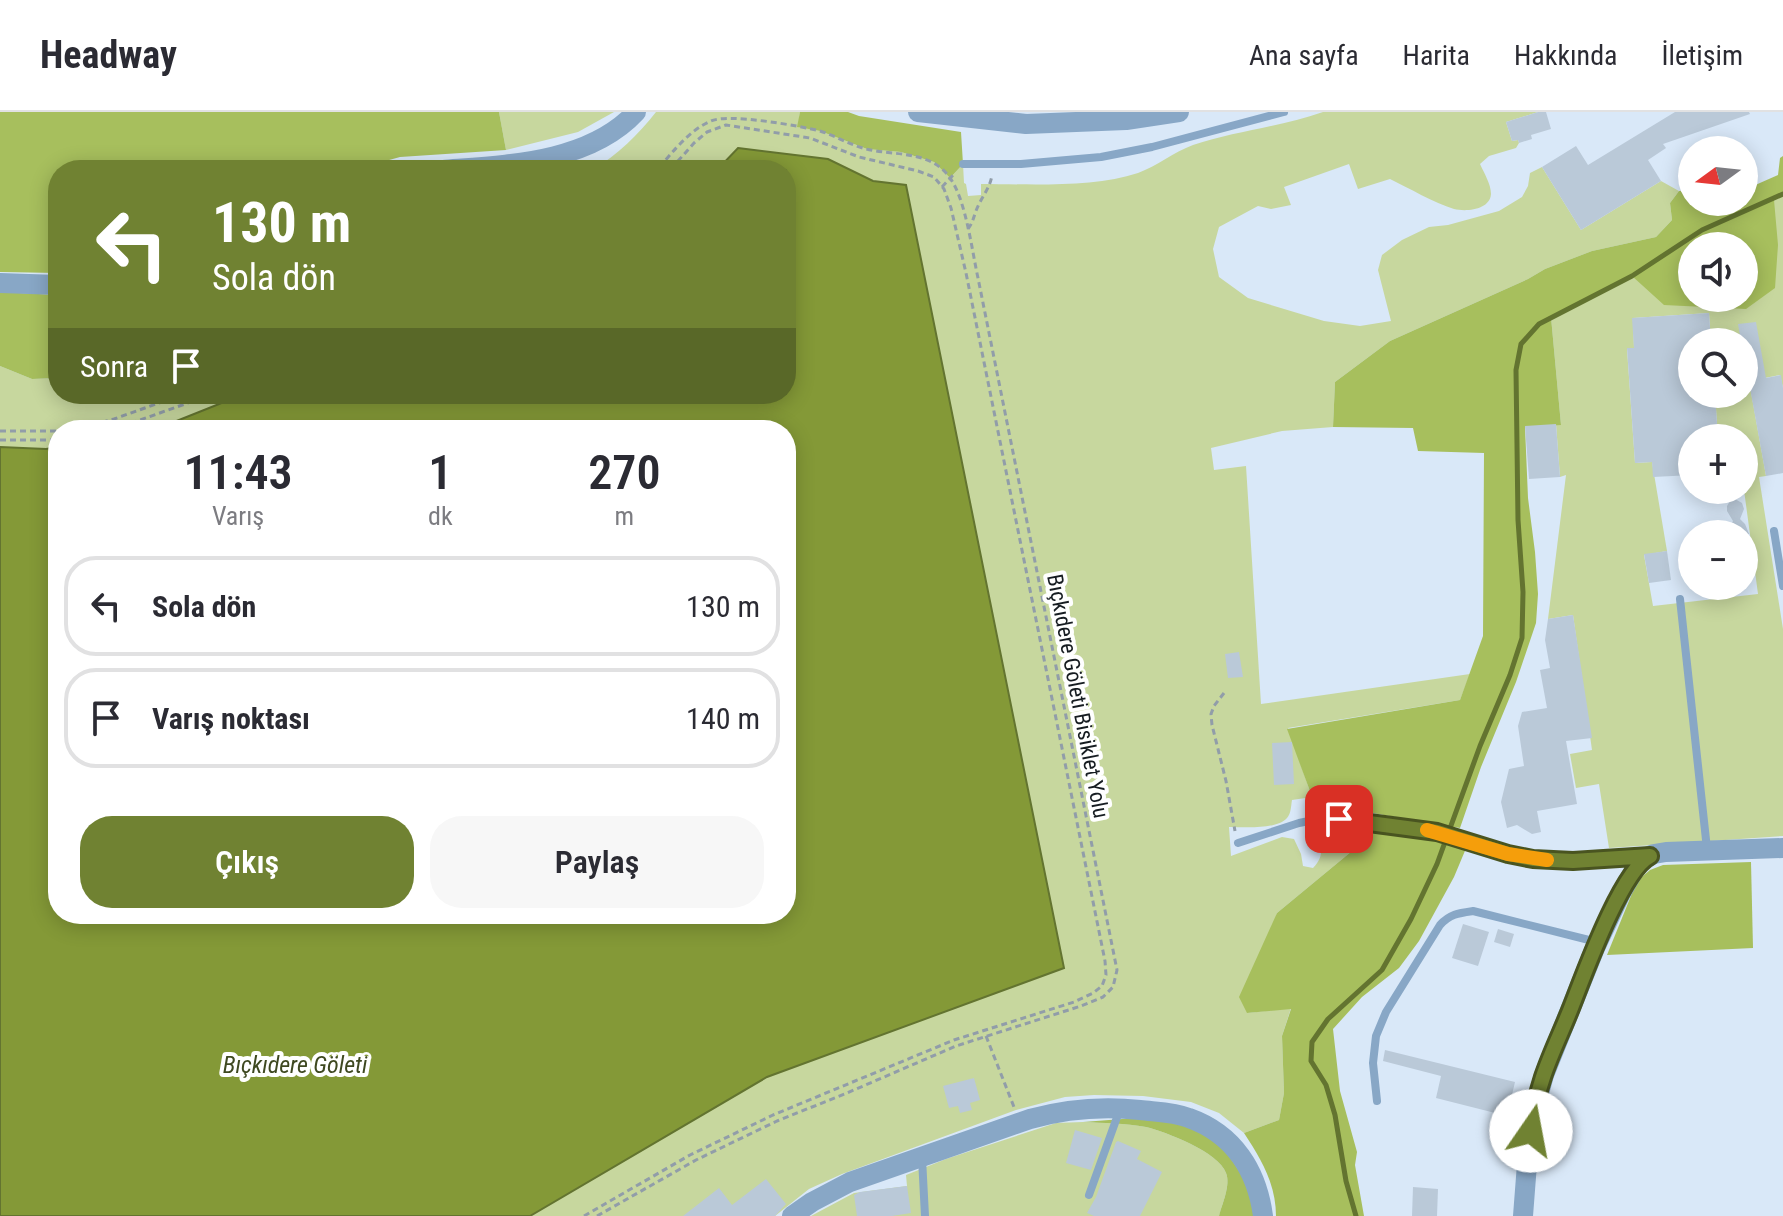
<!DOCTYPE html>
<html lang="tr">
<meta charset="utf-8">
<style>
:root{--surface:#fff;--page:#f7f7f7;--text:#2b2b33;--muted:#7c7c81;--line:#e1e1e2;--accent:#708232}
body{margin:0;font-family:"Roboto Condensed",sans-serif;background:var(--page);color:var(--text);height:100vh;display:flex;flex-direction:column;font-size:30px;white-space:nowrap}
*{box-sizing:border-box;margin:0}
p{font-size:26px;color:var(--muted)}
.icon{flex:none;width:44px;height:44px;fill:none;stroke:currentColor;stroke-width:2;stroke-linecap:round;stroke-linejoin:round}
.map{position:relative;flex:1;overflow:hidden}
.side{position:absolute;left:48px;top:308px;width:748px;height:504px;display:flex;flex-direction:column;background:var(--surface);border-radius:32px;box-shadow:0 4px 20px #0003}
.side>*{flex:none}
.guide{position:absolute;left:48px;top:48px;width:748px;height:244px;border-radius:32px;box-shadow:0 4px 20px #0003;background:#708232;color:#fff;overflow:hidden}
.needle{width:52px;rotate:255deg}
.fabs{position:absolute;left:1678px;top:24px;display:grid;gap:16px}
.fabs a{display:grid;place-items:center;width:80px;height:80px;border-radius:50%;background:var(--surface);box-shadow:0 4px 20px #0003;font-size:40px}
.pin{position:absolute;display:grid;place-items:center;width:68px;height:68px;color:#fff;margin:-34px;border-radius:16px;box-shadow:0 4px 12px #0006}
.me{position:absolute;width:88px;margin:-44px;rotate:12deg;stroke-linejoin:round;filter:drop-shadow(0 0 6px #0008)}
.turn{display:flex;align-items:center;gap:28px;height:168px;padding:0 32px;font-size:36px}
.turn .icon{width:104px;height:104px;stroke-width:2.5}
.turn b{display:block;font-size:56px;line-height:68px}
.then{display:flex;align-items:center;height:76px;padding:0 32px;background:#0003;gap:16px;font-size:30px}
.eta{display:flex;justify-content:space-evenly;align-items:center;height:136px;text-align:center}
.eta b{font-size:48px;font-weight:600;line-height:56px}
.cta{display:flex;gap:16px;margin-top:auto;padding:16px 32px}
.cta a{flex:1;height:92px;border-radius:32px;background:var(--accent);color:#fff;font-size:32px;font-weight:600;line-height:92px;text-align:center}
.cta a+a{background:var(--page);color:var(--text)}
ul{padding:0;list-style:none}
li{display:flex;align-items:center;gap:24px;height:100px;margin:0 16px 12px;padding:0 16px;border:4px solid var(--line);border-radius:32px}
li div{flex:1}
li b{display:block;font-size:30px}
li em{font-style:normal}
header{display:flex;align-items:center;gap:48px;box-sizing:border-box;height:112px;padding:0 40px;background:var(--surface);border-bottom:2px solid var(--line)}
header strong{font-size:38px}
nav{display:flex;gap:44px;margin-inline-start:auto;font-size:28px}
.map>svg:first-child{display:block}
.green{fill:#c7d79e;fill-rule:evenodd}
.forest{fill:#a7bf5d;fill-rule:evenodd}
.water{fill:#849937;stroke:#637430;stroke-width:2}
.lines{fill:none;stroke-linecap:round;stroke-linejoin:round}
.stream{stroke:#637430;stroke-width:5}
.building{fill:#bac9d8}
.path{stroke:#919da9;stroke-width:3;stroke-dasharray:6 4;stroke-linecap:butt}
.service{stroke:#88a7c6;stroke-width:8}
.tertiary{stroke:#88a7c6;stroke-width:20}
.route-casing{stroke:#495420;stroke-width:20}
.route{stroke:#708232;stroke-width:14}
.slow{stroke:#f59e0b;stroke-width:14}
.labels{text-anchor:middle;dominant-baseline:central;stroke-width:8;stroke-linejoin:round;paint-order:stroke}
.street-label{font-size:22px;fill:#161c21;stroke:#fff}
.water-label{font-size:24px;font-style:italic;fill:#3e4820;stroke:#fff}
</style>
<header>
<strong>Headway</strong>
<nav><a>Ana sayfa</a><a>Harita</a><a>Hakkında</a><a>İletişim</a></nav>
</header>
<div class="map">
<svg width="1783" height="1104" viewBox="0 0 1783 1104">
<rect width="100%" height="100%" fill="#d9e8f8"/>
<!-- green -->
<g class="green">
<polygon points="499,0 614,0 578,20 506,38"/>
<path d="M656,0h144l-2,15 22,4 47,18 34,3 33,10 16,16 13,-14 1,19 2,1 2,12 13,-1v-11c48,0 112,4 157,-11 19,-7 36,-21 55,-28 42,-14 87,-18 130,-33h215l-32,10 6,19 6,-1 1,3 -3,5 -27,8 -9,8c4,9 11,20 11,30 -1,16 -25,18 -37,15 -20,-6 -45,-21 -64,-30l-32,10 -9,-25 -65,23 7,18 -20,4 -13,-3 -39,21 -6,22 6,28 29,21 76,23 36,5 31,-5 -13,-51 4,-15 20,-15 27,-13 19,-2 51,-14 23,-14 6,-11 2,-13 12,-6 39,63 80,-49 18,10 -9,12 2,17 -16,17 -64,14 -47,18 -17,10 -138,62 -55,41 -2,45 -51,4 -71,17 3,22 32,-4 15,238 209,-30 -10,26 -172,28 24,69 -20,3c-1,6 -1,14 -5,18 -11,12 -43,9 -58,9l2,29 51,-19 12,2 7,15 2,12 10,2c14,-14 4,-21 12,-36l9,-2 41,2 -98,81 -29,100 43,-5 -9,28 2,57 -5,27 -35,13 -25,-20 -28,-11 -48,-6 -49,-1 -29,2 -49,13 -174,64 -33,15 -34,27h-246l238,-139 297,-109 -191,-787 -45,-22 -90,-11 -21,22h-124c25,-16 45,-35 63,-58z"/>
<path d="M1783,82v194l-3,-13 -31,6 17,95 -7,1 24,152v207l-174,12 -10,-64 -23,4 -6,-34 22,-4 -19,-135 -25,4 18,-144 -6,2 -4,-53 5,1 -10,-108 81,-41zM1692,134h52v52h-52zM1709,201l2,29h33v52h-29l3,44h26v52l14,104 -105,12 -9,-51 23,-4 -15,-89 -17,1 -8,-114 7,-1 -1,-30z"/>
<polygon points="0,254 32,267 58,266 58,282 244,282 154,318 58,318 58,335 46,337 0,335"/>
<path d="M1083,1010c20,1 42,1 63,5 20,5 73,25 80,46 5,12 -4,31 -7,43h-408l43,-23 53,-7 -1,-11 40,-16 110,-36z"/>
</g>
<!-- forest -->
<g class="forest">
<polygon points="0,0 499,0 506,38 400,45 353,58 58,58 58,161 0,160"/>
<polygon points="800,0 848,0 859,4 961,20 963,52 950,66 934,50 901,40 867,37 820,19 797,15"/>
<path d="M1783,44v38l-9,6 4,45 -3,43 -29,21 -82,-4 -32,-29 -81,41 10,108 -36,2 3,71 7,54 3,42 -2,29 -20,59 -35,85 -21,61 -111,-19 -35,-7 -27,-73 173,-29 23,-64 1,-183 -66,-2 -5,-23 -80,-1 2,-45 55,-41 138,-62 17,-10 47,-18 64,-14 16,-17 -2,-17 9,-12 13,-1v12h52v-12l34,-15 2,-17zM1692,134h52v52h-52z"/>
<polygon points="0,180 58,183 58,266 32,267 0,254"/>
<path d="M1375,720l32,1 60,13 -13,31 -35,64 -20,27 -37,29 -29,32 7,62 17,61 -2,13 9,51h-88c0,-32 -15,-57 -32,-83l35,-13 5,-27 -2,-57 9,-27 -44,4 -8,-16 38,-84z"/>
<polygon points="1751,750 1753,836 1607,843 1637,769 1650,758 1663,753"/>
<path d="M1135,1006l40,5 21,7 27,16 27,42 5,28h-36c3,-12 12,-31 7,-43 -7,-21 -60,-41 -80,-46 -21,-4 -43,-4 -63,-5z"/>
</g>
<!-- water -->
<polygon class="water" points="738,36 828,47 873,69 906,73 1064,856 767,965 530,1104 0,1104 0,335 46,337 58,335 58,802 786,802 786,318 154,318 244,282 786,282 786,58 717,58"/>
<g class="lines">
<!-- stream -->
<polyline class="stream" points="1356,1104 1346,1069 1335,1003 1326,973 1311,949 1312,930 1328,907 1382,858 1411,807 1437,752 1480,634 1510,563 1522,526 1523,480 1518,408 1516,258 1521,232 1539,212 1632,164 1702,118 1783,82"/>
</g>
<!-- building -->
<g class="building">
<polygon points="1538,0 1546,0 1551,17 1531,23 1532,27 1519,31 1518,28 1512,29 1506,10"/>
<polygon points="1675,0 1749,0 1750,2 1663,32 1666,36 1648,48 1661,69 1581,118 1542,55 1576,34 1588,53"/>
<polygon points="1709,201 1711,230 1692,230 1692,282 1715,282 1718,326 1692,326 1692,363 1653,365 1652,350 1635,351 1627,236 1634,236 1632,206"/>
<polygon points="1756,210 1766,266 1781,263 1783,276 1783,361 1766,364 1744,243 1744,230 1741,230 1738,212"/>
<polygon points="1556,312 1560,365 1529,367 1525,314"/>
<polygon points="1735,387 1742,391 1744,397 1740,407 1745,412 1749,422 1726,422 1733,409 1727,399 1727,394 1730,389"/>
<polygon points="1667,439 1671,468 1649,471 1644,442"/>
<polygon points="1573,503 1592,626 1566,629 1577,692 1537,699 1541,720 1532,722 1517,713 1507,716 1501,690 1509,657 1524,654 1518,614 1522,600 1547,596 1540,558 1550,556 1545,528 1548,507"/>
<polygon points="1239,540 1243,565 1228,566 1225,542"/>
<polygon points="1292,630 1294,672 1274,673 1272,631"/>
<polygon points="1463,812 1489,820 1478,854 1452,846"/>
<polygon points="1498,817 1514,822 1510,835 1494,830"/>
<polygon points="1385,938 1515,970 1507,1004 1436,986 1441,964 1383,949"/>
<polygon points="974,966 980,988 970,991 972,998 960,1001 958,994 949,996 943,974"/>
<polygon points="1075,1018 1102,1026 1091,1058 1066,1051"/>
<polygon points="1118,1029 1141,1039 1137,1047 1162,1060 1140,1104 1094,1104 1087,1101 1096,1085 1116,1030"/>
<polygon points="766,1067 786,1092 775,1104 683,1104 719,1076 732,1093"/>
<polygon points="907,1074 911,1101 892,1104 857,1104 854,1083 860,1080"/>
<polygon points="1413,1075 1438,1077 1437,1104 1412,1104"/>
</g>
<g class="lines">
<!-- path -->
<g class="path">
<polyline points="942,75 955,61"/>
<path d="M968,117c5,-7 5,-10 8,-18 4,-12 14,-22 16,-36"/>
<polyline points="73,318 114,307 184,282"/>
<polyline points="112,318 213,282"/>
<polyline points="0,319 58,319"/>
<polyline points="0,328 58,328"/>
<polyline points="1224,581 1214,594 1211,602 1212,613 1226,669 1235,719"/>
<polyline points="986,924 1014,995"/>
<polyline points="584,1104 690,1043 773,1003 954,928 1074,890 1093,881 1102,874 1106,863 1105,849 966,161 951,96 944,77 934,65 918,59 859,45 810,26 726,13 707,20 694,31 670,58"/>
<path d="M597,1104l99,-56 81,-39 70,-28 109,-47 125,-40 22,-9 10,-10 4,-17 -139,-692c-6,-27 -12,-78 -28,-100 -19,-28 -55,-22 -84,-29 -16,-4 -30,-13 -46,-18 -20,-5 -91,-18 -109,-10 -22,9 -39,32 -54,49"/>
</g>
<!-- service -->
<g class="service">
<polyline points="963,52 1021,52 1101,45 1152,35 1284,0"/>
<polyline points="1774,419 1783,474"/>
<polyline points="1680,487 1707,737"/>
<polyline points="1238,731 1299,711 1319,707 1339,707 1437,720 1508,742 1533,747 1573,749 1641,744"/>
<path d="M1377,989l-4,-38 3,-27 10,-24 54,-87c10,-11 19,-12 33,-14l124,31"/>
<polyline points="922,1046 925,1104"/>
<polyline points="1089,1083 1120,997"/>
</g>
<!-- tertiary -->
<g class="tertiary">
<polyline points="918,0 1026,12 1126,8 1179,0"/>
<path d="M443,58c63,-5 146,-7 193,-58"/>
<polyline points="0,171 58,173"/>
<path d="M792,1104l20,-14 38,-20 180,-63c36,-10 73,-13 110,-9 17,2 34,2 49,8 45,16 68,53 74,98"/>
<polyline points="1523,1104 1528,1039 1534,999 1544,963 1595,836 1621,781 1635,757 1645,746 1654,742 1666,740 1783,736"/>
</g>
</g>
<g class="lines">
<defs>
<path id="route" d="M1339,707l98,13 71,22 25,5 40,2 77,-5c-29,15 -66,119 -79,152 -9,23 -20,45 -28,69 -6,18 -10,36 -12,54"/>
</defs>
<!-- route casing -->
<use href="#route" class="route-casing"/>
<!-- route -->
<use href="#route" class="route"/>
<!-- slow -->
<polyline class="slow" points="1427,718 1508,742 1547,748"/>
</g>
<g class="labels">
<!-- street labels -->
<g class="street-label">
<text transform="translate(1078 584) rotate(79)">Bıçkıdere Göleti Bisiklet Yolu</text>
</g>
<!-- water labels -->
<g class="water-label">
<text x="295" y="953">Bıçkıdere Göleti</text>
</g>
</g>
</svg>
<div class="fabs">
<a><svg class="needle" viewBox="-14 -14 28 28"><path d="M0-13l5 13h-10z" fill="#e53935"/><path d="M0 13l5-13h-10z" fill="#7c7c81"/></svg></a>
<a><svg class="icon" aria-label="sound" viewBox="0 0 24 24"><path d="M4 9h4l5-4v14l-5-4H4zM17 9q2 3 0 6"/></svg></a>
<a><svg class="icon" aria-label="search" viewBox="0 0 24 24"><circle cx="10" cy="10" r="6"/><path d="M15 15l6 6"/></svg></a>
<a>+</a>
<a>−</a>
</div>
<div class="pin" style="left:1339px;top:707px;background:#d93025"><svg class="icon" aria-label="arrive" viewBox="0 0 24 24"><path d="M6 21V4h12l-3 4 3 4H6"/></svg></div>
<svg class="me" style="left:1531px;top:1019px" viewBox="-20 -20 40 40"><circle r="19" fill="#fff"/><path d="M0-13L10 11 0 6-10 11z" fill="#708232"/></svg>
<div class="guide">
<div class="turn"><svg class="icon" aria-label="left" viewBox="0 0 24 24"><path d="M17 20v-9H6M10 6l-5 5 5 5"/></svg><div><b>130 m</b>Sola dön</div></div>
<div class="then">Sonra<svg class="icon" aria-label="arrive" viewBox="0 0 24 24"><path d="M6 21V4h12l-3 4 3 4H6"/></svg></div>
</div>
<section class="side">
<div class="eta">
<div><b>11:43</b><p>Varış</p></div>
<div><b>1</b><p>dk</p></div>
<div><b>270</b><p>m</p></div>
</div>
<ul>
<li><svg class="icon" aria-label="left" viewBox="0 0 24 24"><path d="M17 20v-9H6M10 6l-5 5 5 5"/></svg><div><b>Sola dön</b></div><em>130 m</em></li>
<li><svg class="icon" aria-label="arrive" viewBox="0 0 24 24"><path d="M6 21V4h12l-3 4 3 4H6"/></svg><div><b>Varış noktası</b></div><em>140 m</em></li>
</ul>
<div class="cta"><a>Çıkış</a><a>Paylaş</a></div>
</section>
</div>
